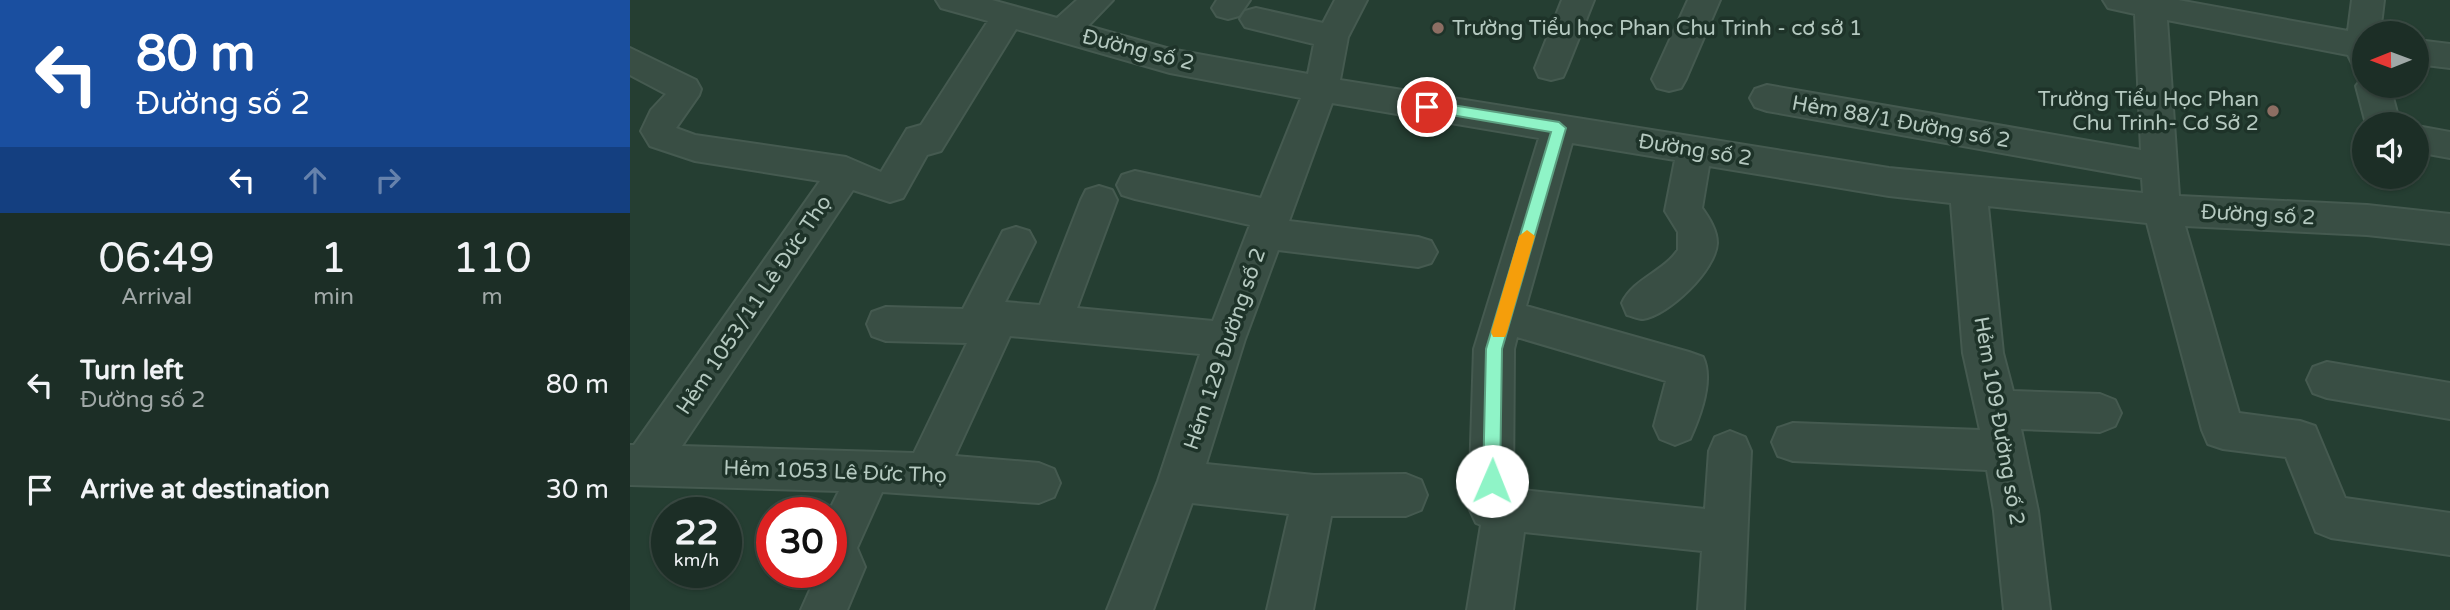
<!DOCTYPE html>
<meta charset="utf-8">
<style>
:root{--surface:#1c2e26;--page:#25362e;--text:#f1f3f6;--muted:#a0a8a7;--line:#3a4a43}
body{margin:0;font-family:"Varela Round",sans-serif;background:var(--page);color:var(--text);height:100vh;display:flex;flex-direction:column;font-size:26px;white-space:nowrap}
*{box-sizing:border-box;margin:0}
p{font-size:23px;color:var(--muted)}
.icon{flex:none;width:38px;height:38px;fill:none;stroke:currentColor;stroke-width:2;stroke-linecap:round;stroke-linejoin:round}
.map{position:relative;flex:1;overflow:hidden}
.panel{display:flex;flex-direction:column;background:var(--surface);width:630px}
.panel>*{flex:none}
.top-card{background:#1a4fa0;color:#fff;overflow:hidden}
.needle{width:46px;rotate:269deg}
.tools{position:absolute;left:1722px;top:21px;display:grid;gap:14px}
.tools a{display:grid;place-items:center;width:77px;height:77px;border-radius:50%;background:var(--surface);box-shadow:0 2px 5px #0004,0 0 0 2px var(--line);font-size:35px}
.speed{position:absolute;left:21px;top:497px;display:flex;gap:14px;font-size:35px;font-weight:700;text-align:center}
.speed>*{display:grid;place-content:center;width:91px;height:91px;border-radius:50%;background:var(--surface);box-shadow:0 2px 5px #0004,0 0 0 2px var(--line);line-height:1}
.speed small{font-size:18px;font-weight:400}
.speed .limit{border:10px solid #d22;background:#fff;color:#111}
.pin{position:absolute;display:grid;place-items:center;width:60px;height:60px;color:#fff;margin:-30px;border:4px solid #fff;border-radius:50%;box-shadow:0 2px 7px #0007}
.me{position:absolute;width:77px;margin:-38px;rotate:1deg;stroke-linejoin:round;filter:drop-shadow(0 0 5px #0008)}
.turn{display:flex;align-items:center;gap:24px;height:147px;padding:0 21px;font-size:32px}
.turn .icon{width:91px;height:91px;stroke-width:2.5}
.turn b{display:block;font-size:49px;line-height:60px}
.lanes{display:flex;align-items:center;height:66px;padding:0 21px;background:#0003;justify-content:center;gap:35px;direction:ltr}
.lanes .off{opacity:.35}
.eta{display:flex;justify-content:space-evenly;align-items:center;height:119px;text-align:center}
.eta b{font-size:42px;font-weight:600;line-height:49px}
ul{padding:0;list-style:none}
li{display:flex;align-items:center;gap:21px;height:105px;padding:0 21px}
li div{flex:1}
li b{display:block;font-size:26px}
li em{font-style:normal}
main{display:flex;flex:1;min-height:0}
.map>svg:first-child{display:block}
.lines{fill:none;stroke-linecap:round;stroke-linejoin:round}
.minor-casing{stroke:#455a50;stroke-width:4}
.minor{fill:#394e44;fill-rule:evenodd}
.route{fill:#8ff4c7;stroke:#5d9f81;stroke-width:2}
.slow{fill:#f59e0b}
.education-dot{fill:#8d6e63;stroke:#1e3329;stroke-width:2.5}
.labels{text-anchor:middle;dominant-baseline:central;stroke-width:7;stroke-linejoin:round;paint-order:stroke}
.poi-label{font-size:21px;fill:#b5c9c0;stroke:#1e3329;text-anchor:start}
.street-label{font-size:21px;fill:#b5c9c0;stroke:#1e3329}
</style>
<main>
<section class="panel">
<div class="top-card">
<div class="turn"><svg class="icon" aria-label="left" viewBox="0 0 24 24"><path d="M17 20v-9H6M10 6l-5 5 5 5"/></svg><div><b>80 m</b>Đường số 2</div></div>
<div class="lanes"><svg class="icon" aria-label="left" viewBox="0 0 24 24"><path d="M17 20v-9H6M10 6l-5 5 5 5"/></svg><svg class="icon off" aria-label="ahead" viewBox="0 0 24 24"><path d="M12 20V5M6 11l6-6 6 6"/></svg><svg class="icon off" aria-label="right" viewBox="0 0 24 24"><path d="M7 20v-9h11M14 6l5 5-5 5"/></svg></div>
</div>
<div class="eta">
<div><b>06:49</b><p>Arrival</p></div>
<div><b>1</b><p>min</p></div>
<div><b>110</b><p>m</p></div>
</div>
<ul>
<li><svg class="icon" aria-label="left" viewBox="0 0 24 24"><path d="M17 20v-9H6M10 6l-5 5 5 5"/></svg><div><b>Turn left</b><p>Đường số 2</p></div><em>80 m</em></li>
<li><svg class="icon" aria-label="arrive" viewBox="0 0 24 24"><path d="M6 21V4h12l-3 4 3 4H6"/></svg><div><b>Arrive at destination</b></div><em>30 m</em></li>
</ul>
</section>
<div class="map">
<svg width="1820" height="610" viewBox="0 0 1820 610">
<rect width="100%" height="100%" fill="#253e32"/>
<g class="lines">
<defs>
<g id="minor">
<path d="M306,0h56l65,18 20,-18h36l-25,26 82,23 138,25 6,-30 -69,-17 -5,-8 5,-8 11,-3 67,15 12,-23h32l-19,37 -8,43 549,88 254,25 -1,-15 -375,-67 -12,-4 -5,-9 5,-9 12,-4 374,65 -6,-136 -27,-6 -5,-8h75l170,31 4,-31h32l-4,33h-16v34l-12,-4 -4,-8 -181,-35 12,176 188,9 83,9v30l-83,-9 -182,-9 54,187 61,8 15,5 30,72 105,15v42l-119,-17 -15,-6 -30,-75 -63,-8 -15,-5 -6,-14 -55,-207 -159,-17 15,147 10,38 87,3 15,6 6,13 -6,13 -15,6 -79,-3 17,82 12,99h-46l-10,-99 -7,-41 -194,-9 -15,-5 -6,-14 6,-14 15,-5 187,7 -17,-77 -12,-150 -62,-7 -180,-30 -7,42c7,10 15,22 15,35 -1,27 -48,72 -74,76 -5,0 -11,-3 -16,-4l-5,-12c11,-24 41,-31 56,-53v-18l-13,-21 10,-51 -103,-17 -46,163 163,46 14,5c11,23 -3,60 -13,82l-15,6 -15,-6 -6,-13 12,-45 -149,-44 -3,12 -1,140 192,20 4,-58 6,-14 15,-6 15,6 6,14 -7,159h-46l4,-59 -178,-19 -11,78h-46l14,-85 -5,-2 -7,-15 5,-159 65,-211 -207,-35 -43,118 129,16 13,4 6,11 -6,11 -13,4 -140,-17 -33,89 -39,125 108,11 92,-1 15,6 6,15 -6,15 -15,6h-75l-18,94h-46l22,-96 -97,-11 -39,107h-46l51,-129 42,-127 -190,-18 -55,120 84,7 15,6 6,14 -6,14 -15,6 -157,-11 -25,56 8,19 -18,43h-46l17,-38h13v-59h-3l11,-22 -209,-6v-40h4l186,-264 -125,-20 -45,-15 -9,-15 10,-21 15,-16 -36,-19v-27l66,32 5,9 -2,6 -23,33 19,7 151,22 35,15 26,-43 14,-4 67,-104 -47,-13zM386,29l154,44 131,25 -40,100 -126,-27 -13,4 -5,10 5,10 13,4 115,26 -37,96 -136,-13 40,-108 -5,-10 -13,-4 -13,4 -5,10 -41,105 -35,-3 30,-60 -6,-11 -13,-4 -13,4 -40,78 -77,-2 -14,5 -5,12 5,12 14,5 81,2 -53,110 -232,-7 171,-256 37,12 13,-4 24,-43 14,-4z"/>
<polygon points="587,0 620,0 609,16 598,19 587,16 582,8"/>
<polygon points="932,0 964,0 937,68 933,77 921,80 909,77 905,68"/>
<polygon points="1058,0 1090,0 1056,79 1051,88 1039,91 1027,88 1022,79"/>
<polygon points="1787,40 1820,44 1820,68 1787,64"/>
<polygon points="1734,76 1734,86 1760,86 1770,124 1736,124 1726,86"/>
<polygon points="1787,126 1820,132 1820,158 1787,152"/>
<polygon points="1697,362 1820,383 1820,419 1697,398 1683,393 1677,380 1683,367"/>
</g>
</defs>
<!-- minor casing -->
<use href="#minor" class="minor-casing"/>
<!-- minor -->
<use href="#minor" class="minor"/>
</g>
<!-- route -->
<polygon class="route" points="797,101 929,122 936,128 872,349 870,481 868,487 862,489 855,487 853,481 856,349 921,132 792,110 790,107"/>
<!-- slow -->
<polygon class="slow" points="897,230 905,236 877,332 875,337 863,337 861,332 889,236"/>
<!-- markers -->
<g class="education-dot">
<circle cx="808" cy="28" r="7"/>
<circle cx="1643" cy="111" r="7"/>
</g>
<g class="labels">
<!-- poi labels -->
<g class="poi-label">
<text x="822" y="28">Trường Tiểu học Phan Chu Trinh - cơ sở 1</text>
<text x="1629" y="99" text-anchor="end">Trường Tiểu Học Phan<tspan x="1629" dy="24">Chu Trinh- Cơ Sở 2</tspan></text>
</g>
<!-- street labels -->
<g class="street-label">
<text transform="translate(508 50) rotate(14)">Đường số 2</text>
<text transform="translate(1271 122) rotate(10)">Hẻm 88/1 Đường số 2</text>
<text transform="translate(1065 150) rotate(9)">Đường số 2</text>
<text transform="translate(1628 215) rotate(3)">Đường số 2</text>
<text transform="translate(124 305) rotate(-56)">Hẻm 1053/11 Lê Đức Thọ</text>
<text transform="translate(595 349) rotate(-71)">Hẻm 129 Đường số 2</text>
<text transform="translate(1369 421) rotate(80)">Hẻm 109 Đường số 2</text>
<text transform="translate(205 472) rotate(2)">Hẻm 1053 Lê Đức Thọ</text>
</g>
</g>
</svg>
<div class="tools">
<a><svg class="needle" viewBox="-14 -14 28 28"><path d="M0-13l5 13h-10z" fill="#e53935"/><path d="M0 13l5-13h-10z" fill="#a0a8a7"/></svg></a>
<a><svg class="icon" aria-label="sound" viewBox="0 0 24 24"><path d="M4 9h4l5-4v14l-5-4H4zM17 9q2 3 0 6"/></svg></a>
</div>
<div class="speed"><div>22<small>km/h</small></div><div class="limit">30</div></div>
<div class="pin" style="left:797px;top:107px;background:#d93025"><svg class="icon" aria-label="arrive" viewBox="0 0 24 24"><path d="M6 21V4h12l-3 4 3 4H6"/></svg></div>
<svg class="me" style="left:862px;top:481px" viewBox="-20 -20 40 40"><circle r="19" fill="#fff"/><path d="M0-13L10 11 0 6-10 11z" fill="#8ff4c7"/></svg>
</div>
</main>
